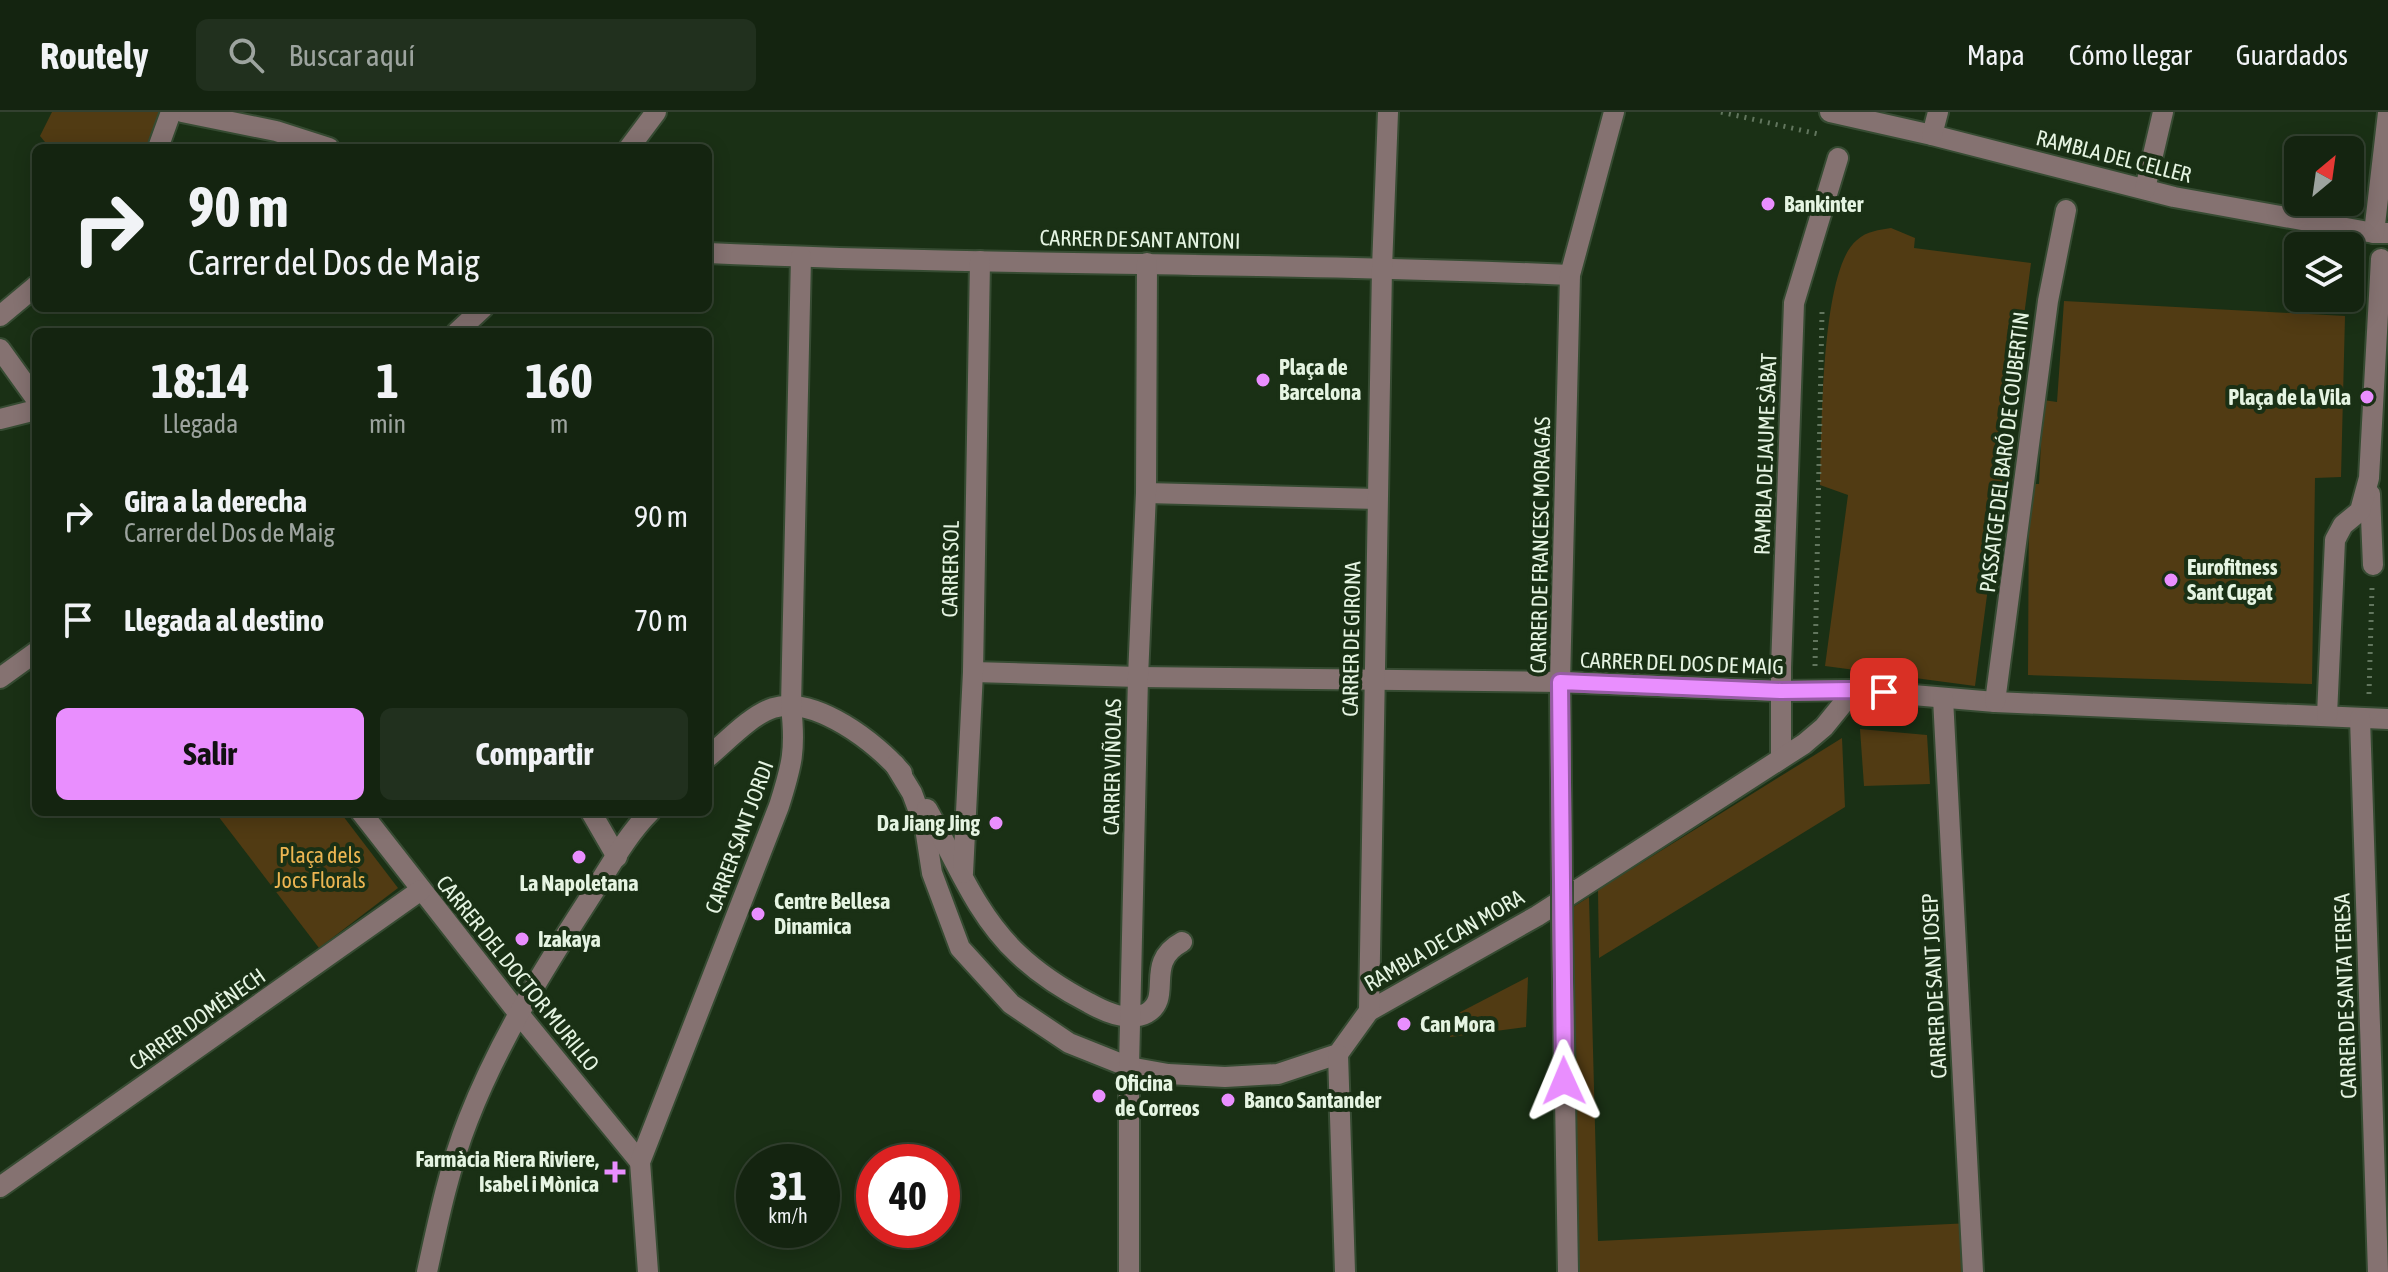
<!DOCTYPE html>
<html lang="es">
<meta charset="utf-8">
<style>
:root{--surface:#142410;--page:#21301e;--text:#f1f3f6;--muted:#9da49f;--line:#334130;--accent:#e98efe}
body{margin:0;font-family:"Asap Condensed",sans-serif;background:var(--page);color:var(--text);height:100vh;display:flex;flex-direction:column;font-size:30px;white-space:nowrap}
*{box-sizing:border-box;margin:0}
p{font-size:26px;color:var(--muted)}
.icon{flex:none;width:44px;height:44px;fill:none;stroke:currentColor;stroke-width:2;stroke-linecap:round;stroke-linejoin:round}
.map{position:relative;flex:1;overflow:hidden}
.panel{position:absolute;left:32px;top:216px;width:680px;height:488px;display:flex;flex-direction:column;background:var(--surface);border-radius:12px;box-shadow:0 4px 20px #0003,0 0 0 2px var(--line)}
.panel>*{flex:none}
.hud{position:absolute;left:32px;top:32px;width:680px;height:168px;border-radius:12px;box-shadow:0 4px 20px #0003,0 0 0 2px var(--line);background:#142410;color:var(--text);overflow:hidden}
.needle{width:52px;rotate:29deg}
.controls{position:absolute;left:2284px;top:24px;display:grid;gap:16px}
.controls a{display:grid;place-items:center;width:80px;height:80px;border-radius:12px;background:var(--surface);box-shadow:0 4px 20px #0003,0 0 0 2px var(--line);font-size:40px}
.speed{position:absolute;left:736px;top:1032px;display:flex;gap:16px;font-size:40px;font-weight:700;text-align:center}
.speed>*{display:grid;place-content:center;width:104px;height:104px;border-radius:50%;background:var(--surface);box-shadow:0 4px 20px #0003,0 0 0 2px var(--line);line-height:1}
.speed small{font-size:20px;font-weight:400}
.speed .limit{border:12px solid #d22;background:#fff;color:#111}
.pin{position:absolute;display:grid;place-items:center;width:68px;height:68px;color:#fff;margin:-34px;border-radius:16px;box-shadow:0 4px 12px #0006}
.me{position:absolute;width:88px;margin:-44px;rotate:359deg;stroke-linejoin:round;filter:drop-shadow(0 0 6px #0008)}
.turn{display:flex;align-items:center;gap:28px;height:168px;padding:0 24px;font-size:36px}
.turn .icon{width:104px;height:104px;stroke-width:2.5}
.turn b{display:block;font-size:56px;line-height:68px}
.eta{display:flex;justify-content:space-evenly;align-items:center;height:136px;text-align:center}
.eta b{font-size:48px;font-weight:700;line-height:56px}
.action{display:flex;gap:16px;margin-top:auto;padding:16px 24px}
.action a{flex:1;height:92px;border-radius:12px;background:var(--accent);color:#111;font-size:32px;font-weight:700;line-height:92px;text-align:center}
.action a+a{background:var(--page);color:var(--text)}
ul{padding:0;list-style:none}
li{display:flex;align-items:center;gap:24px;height:104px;padding:0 24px}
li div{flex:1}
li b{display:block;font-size:30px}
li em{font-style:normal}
header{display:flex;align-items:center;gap:48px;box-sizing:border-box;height:112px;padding:0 40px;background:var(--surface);border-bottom:2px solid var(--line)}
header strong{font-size:38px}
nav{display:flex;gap:44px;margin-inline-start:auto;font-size:28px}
.search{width:560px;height:72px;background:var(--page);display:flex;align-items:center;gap:20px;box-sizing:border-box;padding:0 28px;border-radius:12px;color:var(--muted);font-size:30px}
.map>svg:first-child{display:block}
.green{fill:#513b13}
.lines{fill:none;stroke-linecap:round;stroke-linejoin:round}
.minor-casing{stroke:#364b32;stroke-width:24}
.path{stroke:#62765e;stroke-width:5;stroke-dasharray:2 6;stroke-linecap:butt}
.minor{stroke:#857271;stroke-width:20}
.minor-bridge-casing{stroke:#364b32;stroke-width:24;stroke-linecap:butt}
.minor-bridge{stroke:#857271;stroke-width:20}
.route-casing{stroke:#975ca5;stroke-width:20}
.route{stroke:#e98efe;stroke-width:14}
.poi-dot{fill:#e98efe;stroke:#1a3015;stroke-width:3}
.labels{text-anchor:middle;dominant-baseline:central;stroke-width:8;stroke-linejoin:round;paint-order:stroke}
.street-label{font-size:22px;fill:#e5f4e2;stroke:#1a3015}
.poi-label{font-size:22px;font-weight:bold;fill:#e5f4e2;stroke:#1a3015;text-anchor:start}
.park-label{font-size:22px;fill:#ecb552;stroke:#1a3015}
</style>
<header>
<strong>Routely</strong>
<div class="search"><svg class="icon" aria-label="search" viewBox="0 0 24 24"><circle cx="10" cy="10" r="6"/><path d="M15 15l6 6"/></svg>Buscar aquí</div>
<nav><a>Mapa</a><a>Cómo llegar</a><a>Guardados</a></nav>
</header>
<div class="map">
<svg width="2388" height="1160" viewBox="0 0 2388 1160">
<rect width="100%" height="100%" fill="#1a3015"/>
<!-- green -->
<g class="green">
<polygon points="52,0 163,0 149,36 50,36 40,24"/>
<path d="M1891,116l24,10 -1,10 117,15 -56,423 -150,-20 23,-171 -28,-10c2,-50 0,-216 37,-245 10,-9 22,-10 34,-12z"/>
<polygon points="2064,189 2345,204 2341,365 2315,366 2312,572 2028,563 2029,372 2039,372 2043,288 2057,290"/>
<polygon points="1860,617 1927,623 1930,672 1864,674"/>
<polygon points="1842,626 1845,695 1599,846 1598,778"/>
<polygon points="215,700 340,700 398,776 319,836"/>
<polygon points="1589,785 1598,1129 1971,1111 1973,1160 1568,1160 1562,802"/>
<polygon points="1528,865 1526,915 1450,925 1449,906"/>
</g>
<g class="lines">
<defs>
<g id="minor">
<polyline points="182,0 276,19 329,36"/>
<polyline points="1830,0 1932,23 2174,85 2374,121 2388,121"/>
<polyline points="1932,23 1938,0"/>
<polyline points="158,36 171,0"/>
<polyline points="629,36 656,0"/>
<polyline points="2145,77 2163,0"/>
<polyline points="2374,121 2388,1"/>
<path d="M708,141c287,13 575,9 862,22"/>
<polyline points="0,204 36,174"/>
<polyline points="457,220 483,196"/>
<polyline points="0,237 36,287"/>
<polyline points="0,307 36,298"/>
<polyline points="1146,381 1377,387"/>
<polyline points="2370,382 2373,453"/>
<polyline points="973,560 1138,565 1560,570 1781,579 1854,578 1995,590 2388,607"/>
<polyline points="0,566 36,540"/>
<polyline points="1943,586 1973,1160"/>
<polyline points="1995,590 2048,189 2066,98"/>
<polyline points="2327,603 2335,428 2343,413 2360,399 2369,366 2381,147"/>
<polyline points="2360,606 2378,1160"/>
<path d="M708,645c18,-15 43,-42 65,-49 42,-13 104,35 129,65"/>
<polyline points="1781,646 1781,556 1794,191 1838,46"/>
<polyline points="895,653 912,681 925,716 932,761 960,836 1011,892 1069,931 1129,955 1168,962 1225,965 1278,962 1338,942 1369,899 1537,804 1804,632 1824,615 1854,578"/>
<path d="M927,697c28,50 49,106 91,145 21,20 46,36 71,49 16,9 40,20 58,10 27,-16 -4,-50 35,-71"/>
<polyline points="361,700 519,902 640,1050"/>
<polyline points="591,700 617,745"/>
<polyline points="963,761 973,560 980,149"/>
<polyline points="1562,769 1560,570 1570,163 1614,0"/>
<polyline points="1562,809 1568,1160"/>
<polyline points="1369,899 1382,156 1388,0"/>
<polyline points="1338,942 1345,1160"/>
<polyline points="0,1075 421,778"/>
<path d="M427,1160c11,-51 22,-104 41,-152 30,-77 75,-150 119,-218 20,-30 38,-65 63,-90"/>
<path d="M648,1160l-8,-110 139,-356c13,-41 17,-56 12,-100l10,-449"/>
<polyline points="1129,1160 1129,955 1138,565 1146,381 1147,151"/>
</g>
</defs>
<!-- minor casing -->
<use href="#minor" class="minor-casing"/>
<!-- path -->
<g class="path">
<polyline points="1721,0 1818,22"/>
<polyline points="1815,554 1822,200"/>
<polyline points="2369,582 2372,476"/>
</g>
<!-- minor -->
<use href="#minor" class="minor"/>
<defs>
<polyline id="minor-bridge" points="1562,809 1562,769"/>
</defs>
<!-- minor-bridge casing -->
<use href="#minor-bridge" class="minor-bridge-casing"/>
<!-- minor-bridge -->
<use href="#minor-bridge" class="minor-bridge"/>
</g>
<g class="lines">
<defs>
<polyline id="route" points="1564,969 1560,570 1781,579 1854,578 1884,580"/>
</defs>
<!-- route casing -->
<use href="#route" class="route-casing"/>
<!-- route -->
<use href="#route" class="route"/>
</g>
<!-- markers -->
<g class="poi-dot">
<circle cx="1768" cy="92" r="8"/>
<circle cx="1263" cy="268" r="8"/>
<circle cx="2367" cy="285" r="8"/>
<circle cx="2171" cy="468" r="8"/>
<circle cx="996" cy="711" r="8"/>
<circle cx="579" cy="745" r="8"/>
<circle cx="758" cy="802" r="8"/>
<circle cx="522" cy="827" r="8"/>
<circle cx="1404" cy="912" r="8"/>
<circle cx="1099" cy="984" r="8"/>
<circle cx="1228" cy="988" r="8"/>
<path d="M611 1048h8v8h8v8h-8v8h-8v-8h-8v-8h8z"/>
</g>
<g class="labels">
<!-- street labels -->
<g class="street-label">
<text transform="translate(2114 44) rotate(14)">RAMBLA DEL CELLER</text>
<text transform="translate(1140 127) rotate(1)">CARRER DE SANT ANTONI</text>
<text transform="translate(2004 340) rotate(-83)">PASSATGE DEL BARÓ DE COUBERTIN</text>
<text transform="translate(1765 342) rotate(-88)">RAMBLA DE JAUME SÀBAT</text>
<text transform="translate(1540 433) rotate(-89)">CARRER DE FRANCESC MORAGAS</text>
<text transform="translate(950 457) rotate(-89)">CARRER SOL</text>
<text transform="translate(1351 527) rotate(-89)">CARRER DE GIRONA</text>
<text transform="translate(1682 551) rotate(2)">CARRER DEL DOS DE MAIG</text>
<text transform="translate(1112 655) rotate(-89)">CARRER VIÑOLAS</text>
<text transform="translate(739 725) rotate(-70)">CARRER SANT JORDI</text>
<text transform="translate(1444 828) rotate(-30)">RAMBLA DE CAN MORA</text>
<text transform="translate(518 861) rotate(51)">CARRER DEL DOCTOR MURILLO</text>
<text transform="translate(1934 874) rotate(-93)">CARRER DE SANT JOSEP</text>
<text transform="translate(2345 884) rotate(-92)">CARRER DE SANTA TERESA</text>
<text transform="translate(197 907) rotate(-35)">CARRER DOMÈNECH</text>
</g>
<!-- poi labels -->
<g class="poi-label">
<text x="1784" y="92">Bankinter</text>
<text x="1279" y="255">Plaça de<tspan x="1279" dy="25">Barcelona</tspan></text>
<text x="2351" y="285" text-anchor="end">Plaça de la Vila</text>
<text x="2187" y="455">Eurofitness<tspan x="2187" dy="25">Sant Cugat</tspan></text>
<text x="980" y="711" text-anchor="end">Da Jiang Jing</text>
<text x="579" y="771" text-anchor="middle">La Napoletana</text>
<text x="774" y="789">Centre Bellesa<tspan x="774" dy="25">Dinamica</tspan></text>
<text x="538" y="827">Izakaya</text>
<text x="1420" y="912">Can Mora</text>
<text x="1115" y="971">Oficina<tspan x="1115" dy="25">de Correos</tspan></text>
<text x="1244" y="988">Banco Santander</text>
<text x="599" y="1047" text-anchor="end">Farmàcia Riera Riviere,<tspan x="599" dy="25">Isabel i Mònica</tspan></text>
</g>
<!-- park labels -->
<g class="park-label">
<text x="320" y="743">Plaça dels<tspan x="320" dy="25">Jocs Florals</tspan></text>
</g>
</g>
</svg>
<div class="controls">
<a><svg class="needle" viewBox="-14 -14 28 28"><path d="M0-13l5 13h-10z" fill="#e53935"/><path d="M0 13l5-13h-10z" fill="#9da49f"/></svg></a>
<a><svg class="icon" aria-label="layers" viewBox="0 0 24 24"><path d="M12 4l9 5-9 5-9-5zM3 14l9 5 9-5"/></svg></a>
</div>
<div class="speed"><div>31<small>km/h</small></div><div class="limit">40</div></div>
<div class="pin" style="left:1884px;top:580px;background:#d93025"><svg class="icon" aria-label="arrive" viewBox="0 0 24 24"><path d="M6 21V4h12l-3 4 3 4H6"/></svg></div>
<svg class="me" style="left:1564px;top:969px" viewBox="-20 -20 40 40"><path d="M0-17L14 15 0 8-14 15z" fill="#e98efe" stroke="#fff" stroke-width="4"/></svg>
<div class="hud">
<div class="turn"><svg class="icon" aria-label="right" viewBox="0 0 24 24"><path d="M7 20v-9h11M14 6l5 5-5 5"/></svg><div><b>90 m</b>Carrer del Dos de Maig</div></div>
</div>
<section class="panel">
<div class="eta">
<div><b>18:14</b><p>Llegada</p></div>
<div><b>1</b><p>min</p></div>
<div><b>160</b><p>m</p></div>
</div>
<ul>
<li><svg class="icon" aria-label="right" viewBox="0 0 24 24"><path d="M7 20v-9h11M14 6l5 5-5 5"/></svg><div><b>Gira a la derecha</b><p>Carrer del Dos de Maig</p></div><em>90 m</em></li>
<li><svg class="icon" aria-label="arrive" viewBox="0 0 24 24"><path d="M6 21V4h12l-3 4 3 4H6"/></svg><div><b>Llegada al destino</b></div><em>70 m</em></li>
</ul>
<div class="action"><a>Salir</a><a>Compartir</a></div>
</section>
</div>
